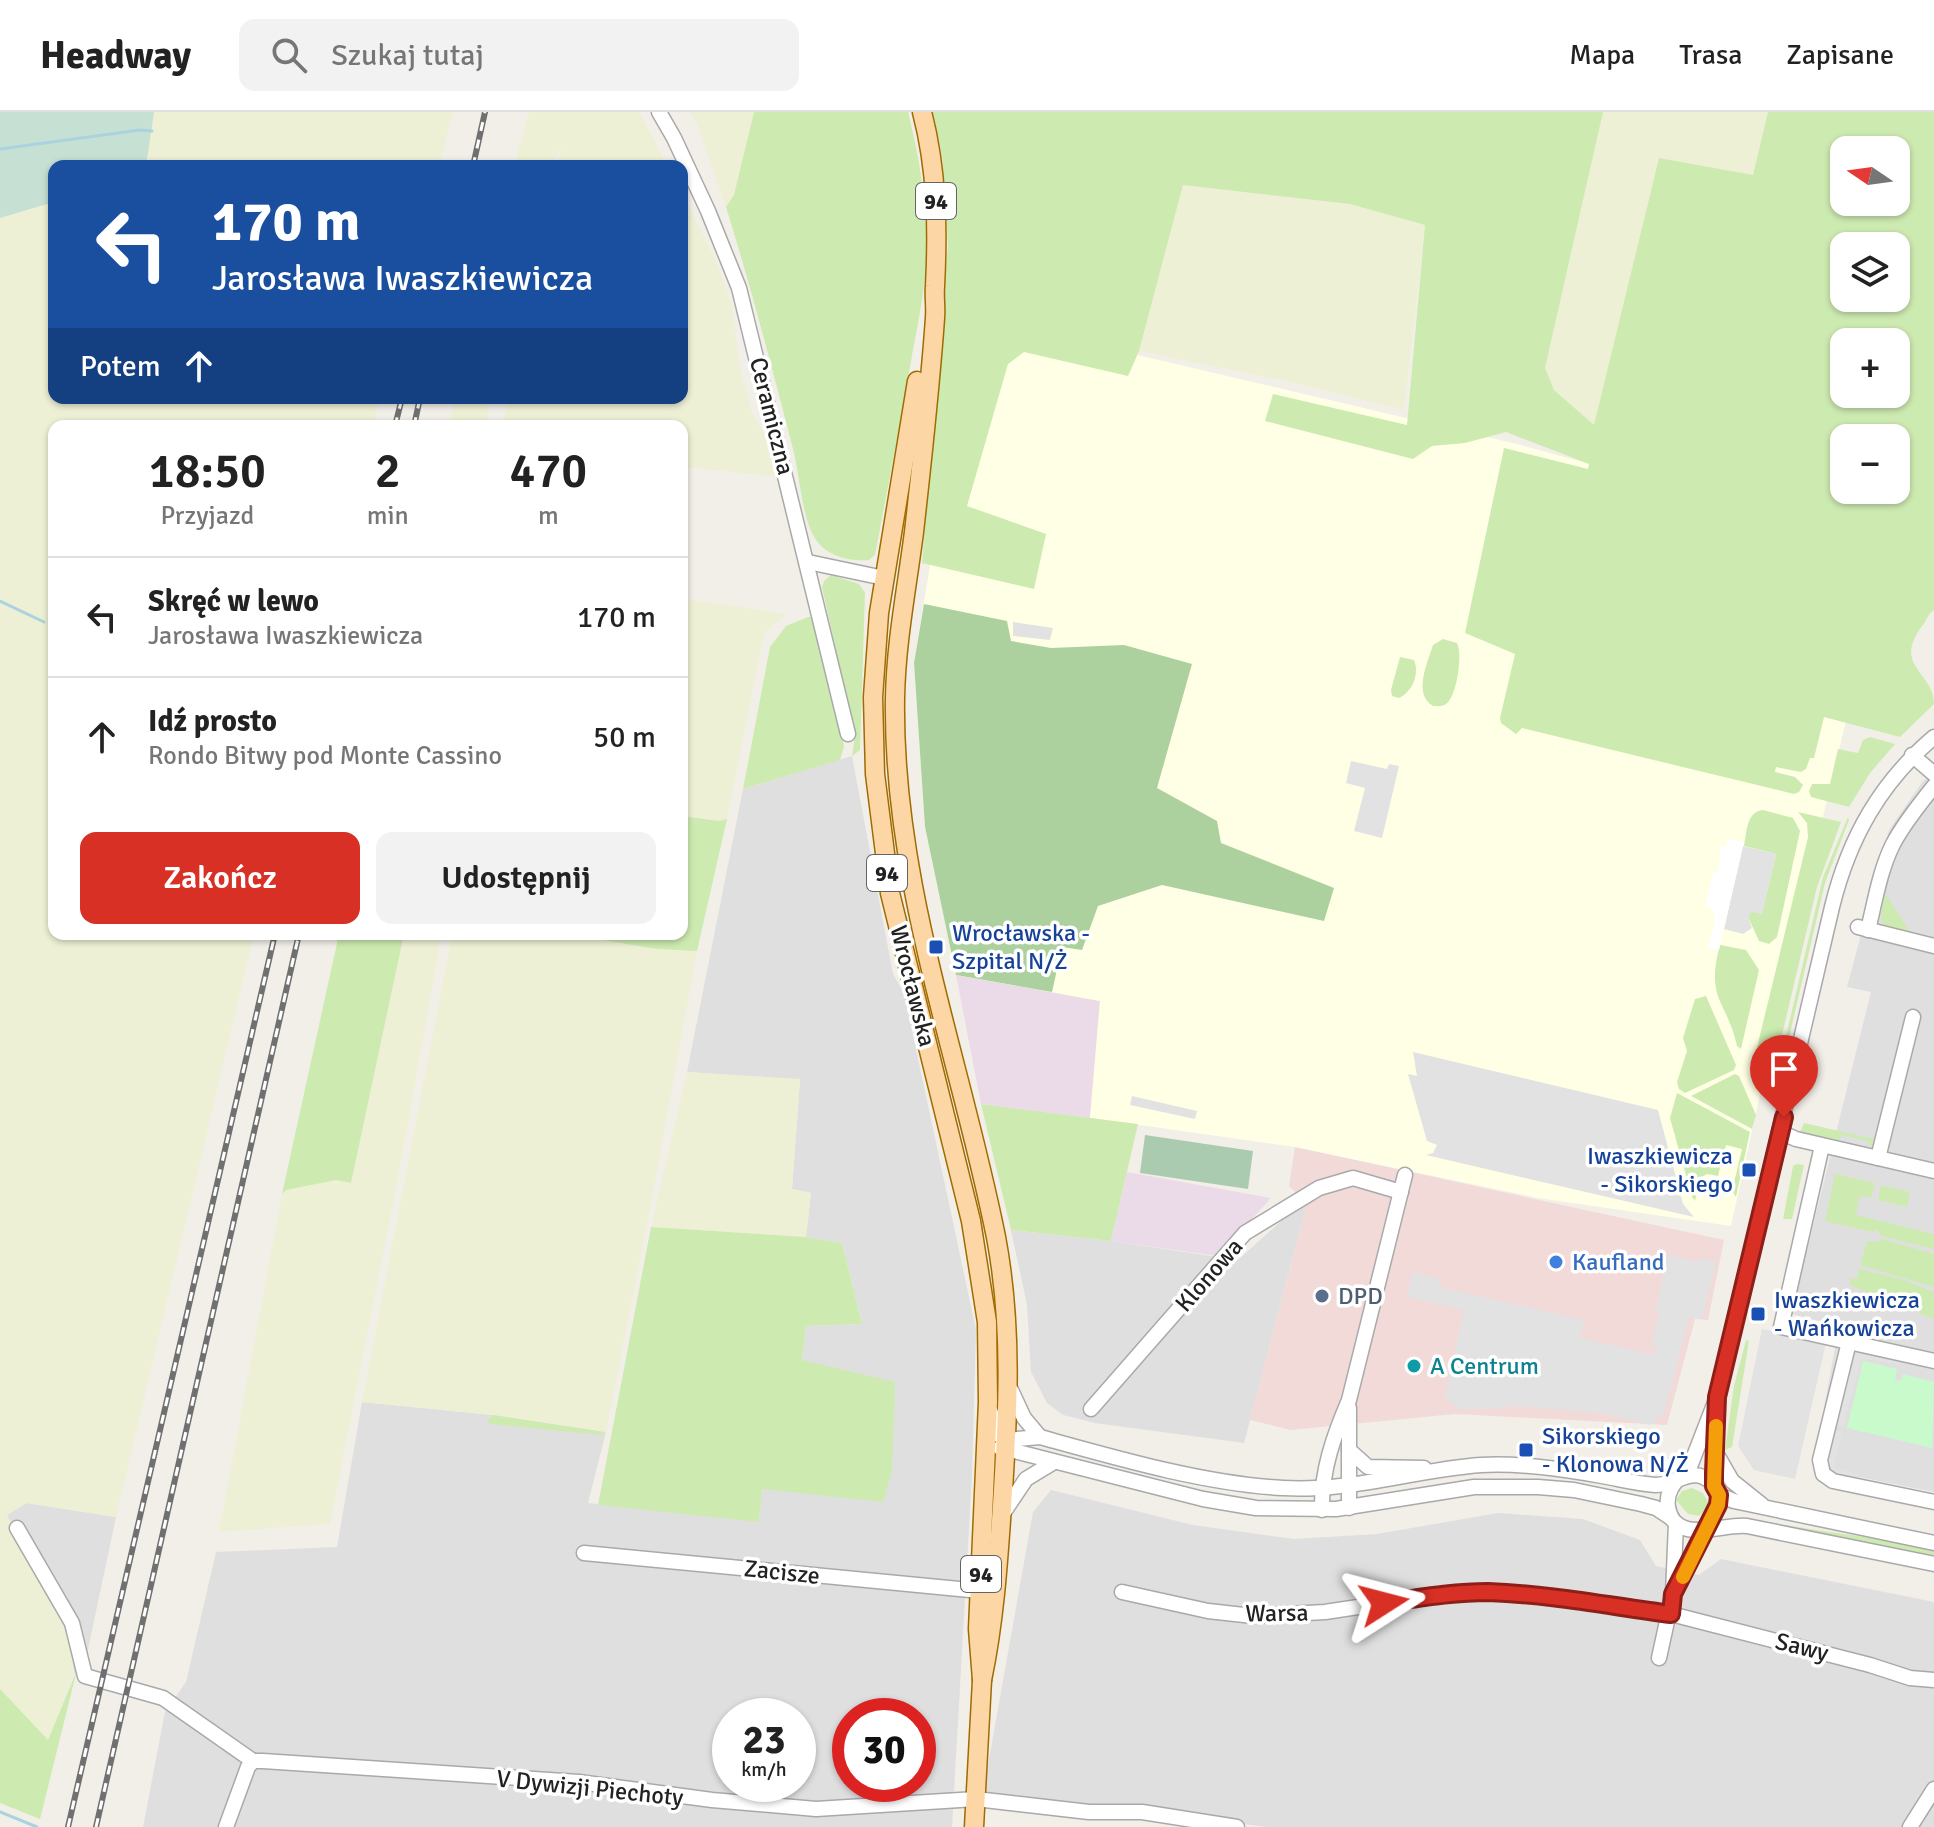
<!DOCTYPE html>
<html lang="pl">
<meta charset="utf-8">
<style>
:root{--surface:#fff;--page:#f2f2f2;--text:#222;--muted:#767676;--line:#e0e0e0;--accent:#d93025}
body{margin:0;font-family:Signika,sans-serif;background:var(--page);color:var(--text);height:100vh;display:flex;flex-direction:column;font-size:30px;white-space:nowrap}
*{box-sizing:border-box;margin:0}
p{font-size:26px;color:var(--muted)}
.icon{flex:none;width:44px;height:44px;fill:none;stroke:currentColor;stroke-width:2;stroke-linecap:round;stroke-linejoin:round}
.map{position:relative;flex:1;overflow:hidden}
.details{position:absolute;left:48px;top:308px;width:640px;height:520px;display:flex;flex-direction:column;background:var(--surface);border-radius:16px;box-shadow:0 2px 6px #0004}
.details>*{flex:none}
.banner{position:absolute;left:48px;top:48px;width:640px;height:244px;border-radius:16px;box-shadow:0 2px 6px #0004;background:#1a4fa0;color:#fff;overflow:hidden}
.needle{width:52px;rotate:283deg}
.tools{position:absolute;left:1830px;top:24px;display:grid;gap:16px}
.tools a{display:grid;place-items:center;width:80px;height:80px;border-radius:16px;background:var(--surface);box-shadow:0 2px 6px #0004;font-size:40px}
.speed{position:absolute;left:712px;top:1586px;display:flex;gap:16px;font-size:40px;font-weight:700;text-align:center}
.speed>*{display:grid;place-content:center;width:104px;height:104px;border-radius:50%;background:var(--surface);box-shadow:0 2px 6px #0004;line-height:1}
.speed small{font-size:20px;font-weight:400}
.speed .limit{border:12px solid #d22;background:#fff;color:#111}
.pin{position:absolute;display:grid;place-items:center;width:68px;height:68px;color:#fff;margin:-82px -34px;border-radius:50% 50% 50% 0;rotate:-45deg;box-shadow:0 0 8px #0007}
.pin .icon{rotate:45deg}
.me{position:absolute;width:88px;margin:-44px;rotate:81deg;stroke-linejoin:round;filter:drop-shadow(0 0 6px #0008)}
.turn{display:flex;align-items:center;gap:28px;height:168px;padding:0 32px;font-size:36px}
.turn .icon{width:104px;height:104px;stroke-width:2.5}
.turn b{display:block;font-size:56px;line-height:68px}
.then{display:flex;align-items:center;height:76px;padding:0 32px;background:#0003;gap:16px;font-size:30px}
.eta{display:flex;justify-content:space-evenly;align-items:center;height:136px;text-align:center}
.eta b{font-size:48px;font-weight:600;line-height:56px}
.button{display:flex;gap:16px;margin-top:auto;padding:16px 32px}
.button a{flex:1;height:92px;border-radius:16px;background:var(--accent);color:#fff;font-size:32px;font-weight:600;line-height:92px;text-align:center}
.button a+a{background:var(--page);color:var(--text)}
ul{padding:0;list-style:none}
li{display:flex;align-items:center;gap:24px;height:120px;padding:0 32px;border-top:2px solid var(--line)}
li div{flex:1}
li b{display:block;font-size:30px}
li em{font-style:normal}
header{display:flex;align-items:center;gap:48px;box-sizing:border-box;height:112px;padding:0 40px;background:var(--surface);border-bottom:2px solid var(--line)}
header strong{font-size:38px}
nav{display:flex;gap:44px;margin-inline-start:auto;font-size:28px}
.search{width:560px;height:72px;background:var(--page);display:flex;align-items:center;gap:20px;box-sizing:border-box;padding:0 28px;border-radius:16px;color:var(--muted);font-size:30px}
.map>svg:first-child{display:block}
.residential{fill:#e0dfdf;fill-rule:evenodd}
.commercial{fill:#f2dad9}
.industrial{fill:#ebdbe8}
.education{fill:#ffffe5}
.farmland{fill:#eef0d5}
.grass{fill:#cdebb0;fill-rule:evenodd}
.forest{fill:#add19e}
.wetland{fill:#c6e0d4}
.cemetery{fill:#aacbaf}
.park{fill:#c8facc}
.parking{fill:#e2e2e2}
.pier{fill:#fff}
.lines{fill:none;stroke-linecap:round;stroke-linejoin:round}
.stream{stroke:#aad3df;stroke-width:3}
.minor-casing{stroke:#a9a9a9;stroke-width:17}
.major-casing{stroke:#a06b00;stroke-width:21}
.minor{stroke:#fff;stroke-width:14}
.major{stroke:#fcd6a4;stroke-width:18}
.rail-casing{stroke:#707070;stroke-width:6}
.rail{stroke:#fff;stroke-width:3;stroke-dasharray:9;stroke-linecap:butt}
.route-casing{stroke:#8d1f18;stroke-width:20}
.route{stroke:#d93025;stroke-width:14}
.slow{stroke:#f59e0b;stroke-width:14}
.transit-dot{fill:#1a4fb4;stroke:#fff;stroke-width:3}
.shop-dot{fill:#3f7fe0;stroke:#fff;stroke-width:3}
.service-dot{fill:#5c6f8a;stroke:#fff;stroke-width:3}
.culture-dot{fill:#0f9aa8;stroke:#fff;stroke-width:3}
.labels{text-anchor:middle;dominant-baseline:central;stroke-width:7;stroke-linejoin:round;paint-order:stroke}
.shield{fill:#fff;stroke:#646464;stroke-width:2}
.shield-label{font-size:22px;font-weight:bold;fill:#222}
.street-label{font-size:24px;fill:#222;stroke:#fff}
.transit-label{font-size:24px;fill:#164399;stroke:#fff;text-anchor:start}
.shop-label{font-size:24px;fill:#366cbe;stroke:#fff;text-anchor:start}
.service-label{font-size:24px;fill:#4e5e75;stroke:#fff;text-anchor:start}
.culture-label{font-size:24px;fill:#0d838f;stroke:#fff;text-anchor:start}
</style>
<header>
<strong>Headway</strong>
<div class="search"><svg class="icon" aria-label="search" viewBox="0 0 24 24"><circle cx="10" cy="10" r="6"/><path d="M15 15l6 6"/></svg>Szukaj tutaj</div>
<nav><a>Mapa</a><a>Trasa</a><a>Zapisane</a></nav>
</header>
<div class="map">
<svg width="1934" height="1715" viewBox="0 0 1934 1715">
<rect width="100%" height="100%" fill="#f2efe9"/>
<!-- residential -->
<g class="residential">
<path d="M852,644l41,218 11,19 72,337 -4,146 -20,351h-809l22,-115 21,-30 30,-130 121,-5 25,-145 131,13 113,17 -18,71 171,18 3,-32 40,-129 4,-34 56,-2 -20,-81 -36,-6 5,-44 -19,-4 8,-109 -113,-8 56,-283zM730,1604h68v68h-68zM850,1604h68v68h-68z"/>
<polygon points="1934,661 1934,1380 1813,1356 1839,1214 1791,1202 1871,880 1847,875 1889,718 1923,669"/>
<polygon points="1307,1091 1244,1331 1095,1311 1063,1303 1047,1291 1031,1260 1027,1193 1011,1118 1111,1129 1238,1148 1299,1093"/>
<polygon points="1051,1378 1193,1413 1294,1427 1377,1422 1498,1401 1583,1407 1640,1428 1656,1454 1699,1463 1721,1447 1934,1490 1934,1715 1268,1715 983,1681 1033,1400"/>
<polygon points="26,1391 116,1405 87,1542 74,1562 70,1530 56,1495 6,1403"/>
</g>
<!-- commercial -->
<polygon class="commercial" points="1295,1035 1724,1128 1708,1208 1695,1207 1667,1313 1455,1302 1291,1318 1250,1308 1307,1091 1289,1074"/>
<!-- industrial -->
<g class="industrial">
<polygon points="956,863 1100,889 1090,1006 981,992"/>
<polygon points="1127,1060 1271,1086 1218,1144 1111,1129"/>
</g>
<!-- education -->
<polygon class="education" points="971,204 1517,332 1888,433 1800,801 1731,1114 1538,1086 1295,1035 1090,1006 1100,889 956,863 925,715 914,551"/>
<!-- farmland -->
<g class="farmland">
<polygon points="0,0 453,0 439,54 54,54 54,286 380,286 373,314 54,314 54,822 254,822 116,1405 27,1391 7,1403 56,1495 70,1530 74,1562 48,1628 0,1577"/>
<polygon points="529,0 639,0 668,54 557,54 561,34 553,54 514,54"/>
<polygon points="690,0 754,0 734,83 726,95 697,11"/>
<polygon points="1603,0 1768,0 1753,63 1659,46 1595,314 1554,278 1545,256"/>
<polygon points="1183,73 1350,92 1425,113 1404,298 1277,267 1139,239"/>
<polygon points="682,81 717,151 732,192 740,257 753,303 770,331 780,365 682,355 682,314 503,314 508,286 682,286"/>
<polygon points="455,286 489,286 486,314 449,314"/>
<polygon points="682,486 787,502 764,521 727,707 719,709 682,704"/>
<polygon points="404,822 442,822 396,1076 330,1412 219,1420 282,1082 286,1078 336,1068 351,1071"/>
<polygon points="452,822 567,822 657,837 697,839 653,1081 606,1320 493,1303 362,1290"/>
<polygon points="687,960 800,967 792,1077 811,1081 806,1125 651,1115"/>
</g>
<!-- grass -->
<g class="grass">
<path d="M754,0h154c12,47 20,97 18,146 -1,37 -10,73 -16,109 -11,63 -23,125 -35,188l-6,5c-22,2 -47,-5 -57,-27 -10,-20 -13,-60 -19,-84 -21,-81 -42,-162 -67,-242l8,-12z"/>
<path d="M933,0h670l-58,256 9,22 40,35 65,-267 94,17 15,-63h166v498c-6,4 -7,9 -11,15 -32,41 11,47 11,79l-34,33 -76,-20 -10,41h-4l-4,11 -5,3 -25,-5 -1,5 20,5 8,8 -4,7 -5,2 -272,-66 -6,6 -15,-11 -1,-5 15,-64 -50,-21 39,-185 84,21 1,-5 -83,-32 -41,11 -33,3 -19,13 -148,-38 8,-27 134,31 18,-200 -75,-21 -167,-19 -44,166 -11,25 -104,-24 -16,12 -41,142 79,28 -12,55 -112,-26 26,-318 -6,-90zM1844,38h52v52h-52zM1844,134h52v52h-52zM1844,230h52v52h-52zM1844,326h52v52h-52z"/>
<polygon points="831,463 859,472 865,481 860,638 852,644 855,624 822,475 824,469"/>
<polygon points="808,505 813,505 842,619 844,635 840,648 743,677 770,535 786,514"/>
<path d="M1443,527l14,4c6,10 0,54 -11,61 -4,3 -8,2 -13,2 -20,-12 -6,-42 0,-61z"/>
<path d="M1400,545l14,3c6,14 -2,32 -15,38l-7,-2 -1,-6z"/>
<polygon points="1870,625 1895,632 1870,661 1849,695 1811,685 1809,679 1812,672 1830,672 1838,637 1858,641 1863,628"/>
<path d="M1763,698l30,8 7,13 -23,106 -8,7 -10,-3 -11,-24 3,-6 11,2 14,-59 -32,-8c3,-14 2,-34 19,-36z"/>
<polygon points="1798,700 1841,710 1817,775 1769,978 1764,985 1756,966 1754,948 1808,725 1807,711"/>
<polygon points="682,704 719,709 727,707 697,839 657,837 567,822 682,822"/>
<polygon points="1848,705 1849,708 1825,771 1778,973 1774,976 1823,765"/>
<path d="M1885,784h2l23,36c-29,-6 -34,-6 -25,-36z"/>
<polygon points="339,822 404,822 351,1071 336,1068 286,1078 282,1082"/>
<path d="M1720,833l26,5 13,20 -18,79 -4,-3c-10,-46 -32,-45 -17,-101z"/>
<polygon points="1706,884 1736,953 1734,958 1685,981 1679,977 1677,970 1687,939 1683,926 1695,887"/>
<polygon points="1735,962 1739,964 1756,1003 1752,1017 1691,984"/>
<polygon points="1677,981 1750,1020 1736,1085 1732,1079 1742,1037 1726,1033 1718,1064 1707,1062 1700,1066 1695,1089 1692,1085 1670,1006"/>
<polygon points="981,992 1138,1012 1111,1129 1011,1118"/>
<polygon points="1804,1011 1878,1028 1870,1036 1870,1030 1842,1023 1837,1031 1802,1022 1800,1020"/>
<polygon points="1797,1052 1804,1053 1792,1107 1783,1107 1793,1054"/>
<polygon points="1835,1062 1875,1071 1871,1086 1860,1084 1856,1103 1934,1122 1934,1137 1881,1124 1877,1118 1872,1120 1825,1109"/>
<polygon points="1881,1073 1910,1080 1907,1095 1878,1088"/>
<polygon points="651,1115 806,1125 842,1131 862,1212 806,1214 802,1248 895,1270 892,1358 883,1390 762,1377 759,1410 598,1393"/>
<polygon points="1882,1127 1934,1142 1934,1175 1860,1153 1867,1129 1876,1130"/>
<polygon points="1859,1157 1901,1167 1934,1180 1934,1207 1850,1173 1851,1166 1857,1167"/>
<polygon points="1746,1228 1749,1229 1732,1335 1725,1338 1734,1274"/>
<polygon points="493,1303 604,1320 603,1323 490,1312 487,1309"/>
<polygon points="1692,1376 1703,1381 1710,1393 1699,1404 1688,1402 1676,1388 1682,1379"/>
<path d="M1748,1406c62,13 124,18 186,31v9z"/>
<polygon points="77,1558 40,1707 0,1691 0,1577 48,1628"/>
</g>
<!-- forest -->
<polygon class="forest" points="924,492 1007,509 1011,529 1051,536 1124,533 1192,552 1157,676 1217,709 1221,731 1334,776 1324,809 1162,773 1098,794 1082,838 1062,835 1052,880 956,863 925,715 914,551"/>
<!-- wetland -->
<polygon class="wetland" points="0,0 154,0 146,54 54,54 54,90 0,106"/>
<!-- cemetery -->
<polygon class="cemetery" points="1145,1023 1253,1039 1248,1077 1140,1061"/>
<!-- park -->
<polygon class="park" points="1863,1249 1897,1257 1895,1268 1901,1269 1903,1262 1934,1270 1932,1336 1847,1316"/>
<!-- parking -->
<g class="parking">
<polygon points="1013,510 1053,516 1050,528 1013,524"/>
<polygon points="1351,649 1387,657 1389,652 1399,654 1382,726 1354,719 1365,676 1346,671"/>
<polygon points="1743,734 1776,742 1762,802 1751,800 1748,805 1752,816 1743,822 1724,817"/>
<polygon points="1413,940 1658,998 1683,1092 1694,1105 1426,1043 1433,1041 1437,1033 1427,1029 1408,962 1417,964"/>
<polygon points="1132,984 1197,999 1195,1007 1130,993"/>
<polygon points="1668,1143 1700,1150 1702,1146 1716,1150 1702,1207 1689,1205 1664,1301 1650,1313 1606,1302 1519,1294 1462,1298 1445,1287 1464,1198 1406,1185 1413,1160 1441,1167 1439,1175 1584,1208 1580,1226 1652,1242 1659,1237 1651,1235 1659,1200 1655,1199"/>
<polygon points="1762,1217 1826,1231 1795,1367 1754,1358 1738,1334"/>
<polygon points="1865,1236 1902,1244 1900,1253 1862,1246 1843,1315 1834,1313 1850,1248 1855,1239"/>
<polygon points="1833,1318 1842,1320 1834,1352 1836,1357 1859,1362 1857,1371 1828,1360 1825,1350"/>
</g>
<!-- pier -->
<polygon class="pier" points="1728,727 1744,730 1719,838 1708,836 1715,808 1712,796 1705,794 1713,760 1718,761 1721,734 1726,735"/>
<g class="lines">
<!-- stream -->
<g class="stream">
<polyline points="0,37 140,18 152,19"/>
<polyline points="0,489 44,510"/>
<polyline points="0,1700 37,1715"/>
</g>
<defs>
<g id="minor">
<polyline points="659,0 674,26 708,99 739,176 848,622"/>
<polyline points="808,450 884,466"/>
<polyline points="1912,643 1934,662"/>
<polyline points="1858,815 1934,834"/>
<path d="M1868,818c7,-29 12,-60 25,-86 11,-21 26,-39 41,-58"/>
<polyline points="1780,1020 1796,1027 1934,1059"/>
<polyline points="1822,1034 1781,1215 1934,1249"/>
<polyline points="1878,1046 1913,905"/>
<polyline points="1849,1230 1820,1348 1823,1362 1833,1369 1934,1390"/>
<polyline points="1011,1278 1024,1306 1040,1325"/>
<polyline points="1091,1297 1245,1121 1319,1076 1353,1066 1401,1080"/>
<polyline points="990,1298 999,1323 1018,1340 1203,1387 1256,1396 1336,1397 1474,1375 1538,1375 1574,1378 1641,1392 1656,1396 1671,1406"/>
<path d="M1000,1336l17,-9 23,-2c76,21 165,47 243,51 67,4 131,-18 198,-23 40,-2 81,4 121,11 17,3 36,8 53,9 21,1 38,-21 57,-2 7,7 7,13 6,22l-45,89"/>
<polyline points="1349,1338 1368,1355 1424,1356"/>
<polyline points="1716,1341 1732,1369 1762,1393"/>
<path d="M1683,1364l8,-12 26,-67 115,-490c17,-69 48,-124 102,-170"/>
<path d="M1679,1366c-8,8 -13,17 -11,29 6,39 55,16 79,19l187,38"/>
<polyline points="1714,1374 1717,1294"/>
<polyline points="1719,1383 1734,1389 1934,1431"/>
<polyline points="1349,1396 1349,1296"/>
<path d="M1322,1398c-1,-39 12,-75 27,-110l56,-225"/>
<polyline points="1002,1403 1026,1367 1054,1350"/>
<polyline points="17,1416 72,1511 85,1564 163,1586 253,1649"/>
<polyline points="584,1441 980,1479"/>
<polyline points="1122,1480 1208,1499 1253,1504 1325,1500 1444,1482 1488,1480 1544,1484 1671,1502 1870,1553 1910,1566 1934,1568"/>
<polyline points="1659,1546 1673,1482 1676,1411"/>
<polyline points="226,1715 248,1655 253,1649 263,1649 579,1670 712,1688 816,1697 976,1687 1089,1700 1142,1700 1237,1715"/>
<polyline points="1910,1715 1934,1677"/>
</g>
<g id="major">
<path d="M922,0c15,57 16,116 13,174 -1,11 1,21 0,32 -5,71 -13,143 -21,214 -7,55 -18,110 -19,166 -3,185 65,359 101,539 17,90 12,178 6,269 -4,59 -8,117 -20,174"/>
<polyline points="917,269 879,501 873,585 875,662 890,781 971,1109 987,1210 988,1290 978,1517 982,1568 974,1715"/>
</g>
</defs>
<!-- minor casing -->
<use href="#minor" class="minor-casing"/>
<!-- major casing -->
<use href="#major" class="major-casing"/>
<!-- minor -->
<use href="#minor" class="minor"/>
<!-- major -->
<use href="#major" class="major"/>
<defs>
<g id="rail">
<polyline points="473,54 485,0"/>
<polyline points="395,314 402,286"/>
<polyline points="414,314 420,286"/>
<polyline points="68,1715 275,822"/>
<polyline points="96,1715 299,822"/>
</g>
</defs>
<!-- rail casing -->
<use href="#rail" class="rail-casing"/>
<!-- rail -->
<use href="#rail" class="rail"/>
</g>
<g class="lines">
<defs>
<path id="route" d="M1384,1491c35,-5 69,-11 104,-11 61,2 122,14 183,22l2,-20 45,-89 1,-10 -5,-9v-13l3,-76 67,-280"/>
</defs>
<!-- route casing -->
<use href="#route" class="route-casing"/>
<!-- route -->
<use href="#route" class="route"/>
<!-- slow -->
<polyline class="slow" points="1683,1465 1718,1393 1719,1383 1714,1374 1716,1314"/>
</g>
<!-- markers -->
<g class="transit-dot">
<rect x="928" y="827" width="16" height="16" rx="4"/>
<rect x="1741" y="1050" width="16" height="16" rx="4"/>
<rect x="1750" y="1194" width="16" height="16" rx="4"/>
<rect x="1518" y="1330" width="16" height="16" rx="4"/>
</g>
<circle class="shop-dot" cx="1556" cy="1150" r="8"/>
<circle class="service-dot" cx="1322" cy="1184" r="8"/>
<circle class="culture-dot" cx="1414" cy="1254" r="8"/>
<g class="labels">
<!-- shield labels -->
<g class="shield">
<rect x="916" y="71" width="40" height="36" rx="6"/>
<rect x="867" y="743" width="40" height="36" rx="6"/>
<rect x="961" y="1444" width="40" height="36" rx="6"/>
</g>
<g class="shield-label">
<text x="936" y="89">94</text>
<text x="887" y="761">94</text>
<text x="981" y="1462">94</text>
</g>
<!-- street labels -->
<g class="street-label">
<text transform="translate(772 304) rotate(76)">Ceramiczna</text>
<text transform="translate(913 874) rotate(76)">Wrocławska</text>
<text transform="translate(1209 1163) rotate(-49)">Klonowa</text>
<text transform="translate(782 1460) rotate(6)">Zacisze</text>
<text transform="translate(1277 1501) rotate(-1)">Warsa</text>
<text transform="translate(1802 1535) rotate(14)">Sawy</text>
<text transform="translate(590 1676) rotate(6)">V Dywizji Piechoty</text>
</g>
<!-- transit labels -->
<g class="transit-label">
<text x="952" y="821">Wrocławska -<tspan x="952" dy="28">Szpital N/Ż</tspan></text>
<text x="1733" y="1044" text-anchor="end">Iwaszkiewicza<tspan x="1733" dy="28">- Sikorskiego</tspan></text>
<text x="1774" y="1188">Iwaszkiewicza<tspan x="1774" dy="28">- Wańkowicza</tspan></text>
<text x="1542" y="1324">Sikorskiego<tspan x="1542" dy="28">- Klonowa N/Ż</tspan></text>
</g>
<!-- shop labels -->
<g class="shop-label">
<text x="1572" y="1150">Kaufland</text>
</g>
<!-- service labels -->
<g class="service-label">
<text x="1338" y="1184">DPD</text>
</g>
<!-- culture labels -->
<g class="culture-label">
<text x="1430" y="1254">A Centrum</text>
</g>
</g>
</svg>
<div class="tools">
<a><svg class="needle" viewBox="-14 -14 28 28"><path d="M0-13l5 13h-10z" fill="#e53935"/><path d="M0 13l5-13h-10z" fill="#767676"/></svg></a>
<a><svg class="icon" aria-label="layers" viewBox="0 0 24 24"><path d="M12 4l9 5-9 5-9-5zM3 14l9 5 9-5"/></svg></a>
<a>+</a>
<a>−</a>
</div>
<div class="speed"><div>23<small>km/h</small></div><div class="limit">30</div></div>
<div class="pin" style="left:1784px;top:1005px;background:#d93025"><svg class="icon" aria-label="arrive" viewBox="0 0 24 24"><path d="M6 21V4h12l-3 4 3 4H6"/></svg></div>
<svg class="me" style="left:1384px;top:1491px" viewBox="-20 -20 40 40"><path d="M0-17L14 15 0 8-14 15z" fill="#d93025" stroke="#fff" stroke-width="4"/></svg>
<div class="banner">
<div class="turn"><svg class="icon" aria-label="left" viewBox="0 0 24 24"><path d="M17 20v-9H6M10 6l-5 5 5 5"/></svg><div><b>170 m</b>Jarosława Iwaszkiewicza</div></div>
<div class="then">Potem<svg class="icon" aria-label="ahead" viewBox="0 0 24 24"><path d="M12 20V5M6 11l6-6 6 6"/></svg></div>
</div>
<section class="details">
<div class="eta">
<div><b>18:50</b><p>Przyjazd</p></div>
<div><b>2</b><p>min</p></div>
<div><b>470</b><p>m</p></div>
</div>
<ul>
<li><svg class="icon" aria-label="left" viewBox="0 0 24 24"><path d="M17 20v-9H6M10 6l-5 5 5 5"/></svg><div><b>Skręć w lewo</b><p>Jarosława Iwaszkiewicza</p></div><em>170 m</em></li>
<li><svg class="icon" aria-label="ahead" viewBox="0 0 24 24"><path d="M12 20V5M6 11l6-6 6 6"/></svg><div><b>Idź prosto</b><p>Rondo Bitwy pod Monte Cassino</p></div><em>50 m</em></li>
</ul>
<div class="button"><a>Zakończ</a><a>Udostępnij</a></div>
</section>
</div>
